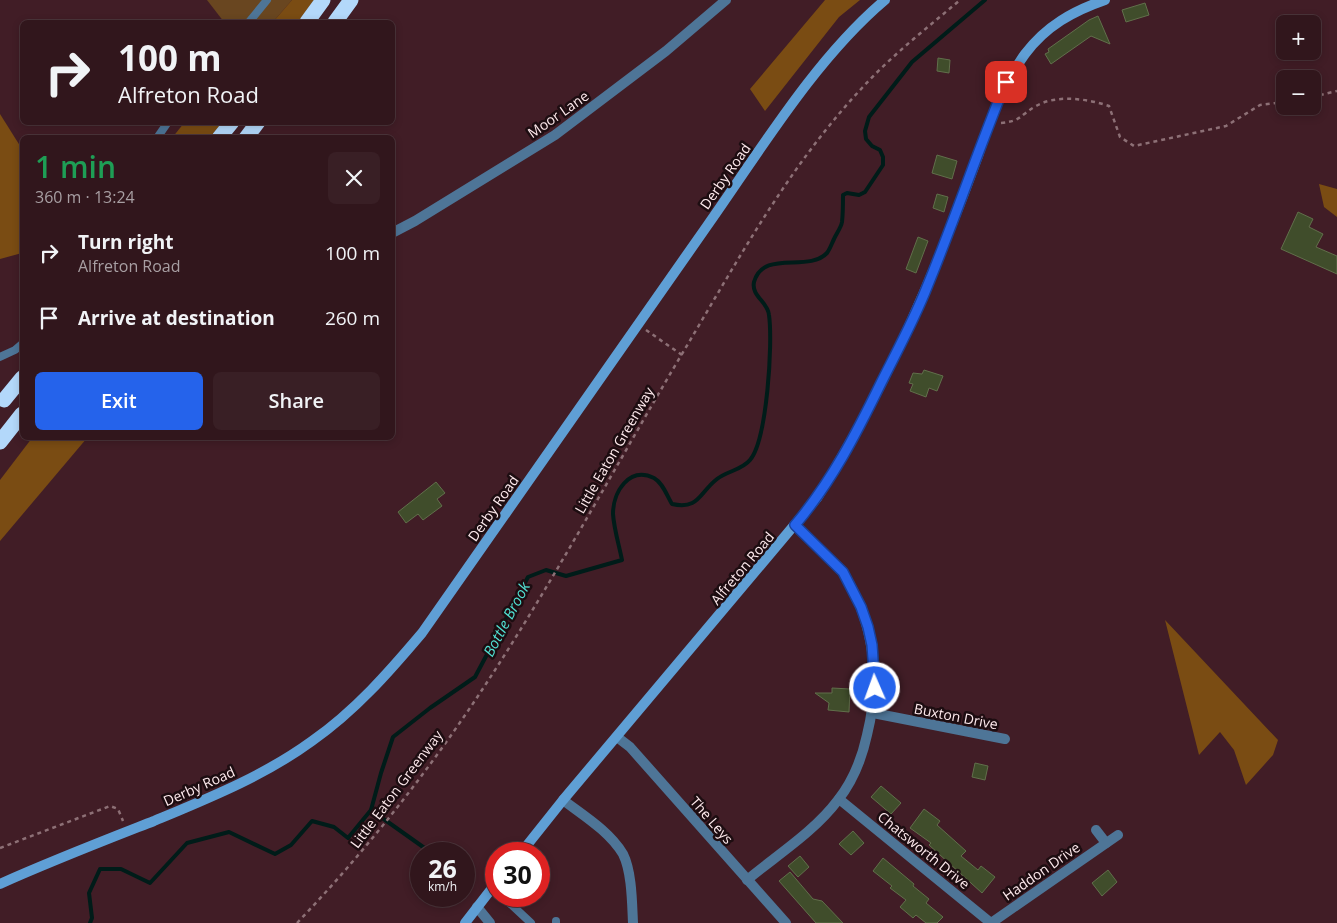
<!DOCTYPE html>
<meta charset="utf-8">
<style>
:root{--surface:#31161c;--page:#391f25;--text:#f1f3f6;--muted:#a89fa3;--line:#4c353b;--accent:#2563eb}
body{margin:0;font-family:"Open Sans",sans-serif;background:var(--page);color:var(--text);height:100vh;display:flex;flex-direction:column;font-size:19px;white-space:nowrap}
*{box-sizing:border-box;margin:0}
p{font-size:16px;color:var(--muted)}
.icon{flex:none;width:28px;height:28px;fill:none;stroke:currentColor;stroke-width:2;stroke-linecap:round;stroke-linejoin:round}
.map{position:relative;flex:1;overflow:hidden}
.drawer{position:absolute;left:20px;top:135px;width:375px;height:305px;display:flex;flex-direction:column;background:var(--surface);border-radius:8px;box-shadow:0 2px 8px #0003,0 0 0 1px var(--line)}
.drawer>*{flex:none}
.top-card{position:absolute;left:20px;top:20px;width:375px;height:105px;border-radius:8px;box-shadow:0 2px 8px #0003,0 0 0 1px var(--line);background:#31161c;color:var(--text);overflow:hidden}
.buttons{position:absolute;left:1276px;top:15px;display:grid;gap:10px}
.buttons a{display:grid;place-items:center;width:45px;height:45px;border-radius:8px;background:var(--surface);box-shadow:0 2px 8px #0003,0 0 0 1px var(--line);font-size:25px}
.speed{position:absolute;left:410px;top:842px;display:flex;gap:10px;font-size:25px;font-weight:700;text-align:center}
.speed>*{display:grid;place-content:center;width:65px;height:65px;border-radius:50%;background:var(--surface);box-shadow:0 2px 8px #0003,0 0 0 1px var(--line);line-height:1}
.speed small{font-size:12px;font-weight:400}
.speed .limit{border:8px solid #d22;background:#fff;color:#111}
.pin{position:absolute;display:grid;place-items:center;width:42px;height:42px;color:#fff;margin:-21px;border-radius:10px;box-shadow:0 2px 8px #0006}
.me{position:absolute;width:55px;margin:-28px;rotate:358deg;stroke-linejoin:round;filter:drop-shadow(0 0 4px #0008)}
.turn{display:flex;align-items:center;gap:18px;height:105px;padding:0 15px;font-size:22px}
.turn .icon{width:65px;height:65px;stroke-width:2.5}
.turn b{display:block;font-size:35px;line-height:42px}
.round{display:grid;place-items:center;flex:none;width:52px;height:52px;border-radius:8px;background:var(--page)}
.headline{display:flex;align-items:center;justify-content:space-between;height:85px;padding:0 15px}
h1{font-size:30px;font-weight:600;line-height:38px;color:#1e9e55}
.action{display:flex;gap:10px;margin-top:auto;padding:10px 15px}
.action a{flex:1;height:58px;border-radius:8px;background:var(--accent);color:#fff;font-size:20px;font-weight:600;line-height:58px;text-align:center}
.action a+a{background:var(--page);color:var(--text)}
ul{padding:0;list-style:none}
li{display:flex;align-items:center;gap:15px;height:65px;padding:0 15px}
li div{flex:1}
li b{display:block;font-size:19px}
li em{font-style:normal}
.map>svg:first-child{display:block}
.green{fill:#694620}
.forest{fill:#7a4c13}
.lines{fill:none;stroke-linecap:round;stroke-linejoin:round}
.stream{stroke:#001c19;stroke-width:4}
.building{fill:#404d2b;stroke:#616f4b}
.path{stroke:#8d7076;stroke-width:2.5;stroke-dasharray:4 4;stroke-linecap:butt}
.lane{stroke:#4e7597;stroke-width:8}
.street{stroke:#4e7597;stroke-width:10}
.secondary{stroke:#5f9fd5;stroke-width:10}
.highway{stroke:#b3d8fa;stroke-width:15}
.highway-bridge{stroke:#b3d8fa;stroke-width:15}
.route-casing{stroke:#184099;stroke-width:12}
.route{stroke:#2563eb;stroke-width:9}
.labels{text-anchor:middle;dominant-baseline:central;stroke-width:5;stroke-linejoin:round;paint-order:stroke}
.street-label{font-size:14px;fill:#feeaed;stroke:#1d0d11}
.water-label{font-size:15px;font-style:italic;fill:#51e0d2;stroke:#1d0d11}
</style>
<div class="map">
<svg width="1337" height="923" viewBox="0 0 1337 923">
<rect width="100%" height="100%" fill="#411d26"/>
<!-- green -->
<polygon class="green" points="207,0 292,0 273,22 224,22"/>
<!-- forest -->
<g class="forest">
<polygon points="292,0 314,0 298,22 273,22"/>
<polygon points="825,0 860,0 839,17 765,111 750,89"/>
<polygon points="0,114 22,149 22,253 0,259"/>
<polygon points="184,123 222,123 210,137 172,138"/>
<polygon points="1319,184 1337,189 1337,217 1324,207"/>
<polygon points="32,438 87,438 0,541 0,480"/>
<polygon points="1165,620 1278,740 1273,755 1246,785 1234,750 1220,732 1199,755"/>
</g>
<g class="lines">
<!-- stream -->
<g class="stream">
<polyline points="371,810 433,854"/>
<path d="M90,923l2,-5 -3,-25 11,-24h21l29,14 37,-40 42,-11 46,22 16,-9 21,-24 22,6 14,11 23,-28 10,-37 12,-36 37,-29 45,-31 53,-100 18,-7 20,6 56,-16c-3,-15 -8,-31 -9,-46 0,-22 16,-48 41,-36 9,5 13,18 18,26 27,6 27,-11 45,-25 10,-8 25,-9 33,-19 17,-20 23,-117 19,-145 -1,-13 -18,-19 -15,-33 9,-33 54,-9 73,-29 3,-4 5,-10 7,-14 2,-5 7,-11 8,-17 1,-8 1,-18 1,-27l4,-2 12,2 6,-3 18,-27v-8l-3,-7 -8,-4 -6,-7 -1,-8 4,-14 43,-55 73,-62"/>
</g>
</g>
<!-- building -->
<g class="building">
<polygon points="1145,3 1149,15 1126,22 1122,10"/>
<polygon points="1098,16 1110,44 1091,36 1051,64 1045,54 1049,52 1048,49 1089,20"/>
<polygon points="938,58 950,60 949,73 937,71"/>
<polygon points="937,155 957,161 952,179 932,173"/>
<polygon points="937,194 948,197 944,212 933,208"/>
<polygon points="1298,212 1313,219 1309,227 1323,234 1316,247 1337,256 1337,274 1281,249"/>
<polygon points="918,237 928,241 916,273 906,269"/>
<polygon points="924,370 943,376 937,391 929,388 926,397 910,391 913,384 909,383 913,373 922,374"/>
<polygon points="436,482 445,493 437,499 442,506 423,520 418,514 406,523 398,512"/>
<polygon points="832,688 850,689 849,712 828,710 829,703 815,693 832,693"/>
<polygon points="975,763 988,766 985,780 972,777"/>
<polygon points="881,786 901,803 891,814 871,797"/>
<polygon points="924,809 940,821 937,825 966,851 961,856 978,870 981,866 995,877 982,893 929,845 931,843 910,828"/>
<polygon points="853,831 864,843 851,855 839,844"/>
<polygon points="800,856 809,867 798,877 788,866"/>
<polygon points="883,858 914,884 913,886 929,899 926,903 943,917 937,923 926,923 916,915 913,918 900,907 906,900 890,888 892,886 873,871"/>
<polygon points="1108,870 1117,882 1102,896 1092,883"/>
<polygon points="790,872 813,899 822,901 843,923 816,923 779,881"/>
</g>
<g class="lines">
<!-- path -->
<g class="path">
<polyline points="1312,97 1337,91"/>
<path d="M1001,123c21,-2 19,-8 35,-17 21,-12 52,-7 73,0l11,31 14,9 92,-20 34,-21 25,-3"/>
<polyline points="646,330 682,355"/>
<polyline points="0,848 110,806 118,809 123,821"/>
<path d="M297,923c66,-69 126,-145 179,-224 72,-108 134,-223 200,-335 57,-95 110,-195 186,-276 29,-32 65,-60 98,-88"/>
</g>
<!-- lane -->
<g class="lane">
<polyline points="249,22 267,0"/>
<polyline points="157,138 168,122"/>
<polyline points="0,357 15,350 22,344"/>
<polyline points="502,896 531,923"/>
<polyline points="556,923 556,921"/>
</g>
<!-- street -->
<g class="street">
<polyline points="392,233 415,221 555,135 666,51 726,0"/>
<polyline points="873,713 1005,739"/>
<polyline points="617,737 630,747 786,923"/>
<polyline points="839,799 991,923"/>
<path d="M563,800c21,16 46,31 60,54 9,18 9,49 10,69"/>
<polyline points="1096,830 1106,843"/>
<path d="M747,880c30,-25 67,-48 91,-80 15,-19 24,-42 29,-65 14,-56 7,-112 -23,-161 -4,-6 -11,-12 -16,-17 -11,-10 -22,-21 -33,-32"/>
<polyline points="477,907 490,923"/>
<polyline points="991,923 1118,835"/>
</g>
<!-- secondary -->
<g class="secondary">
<path d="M520,854l43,-54 254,-302c52,-83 95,-172 131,-264 11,-27 21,-54 31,-81 12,-35 24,-69 46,-99 21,-28 48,-43 80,-54"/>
<path d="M0,884c51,-23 103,-43 154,-63 55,-23 110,-45 158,-80 43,-30 77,-69 110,-108 96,-136 190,-272 285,-407 53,-75 108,-167 178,-226"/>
<polyline points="465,923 496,883"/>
</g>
<!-- highway -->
<g class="highway">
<polyline points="307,22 323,0"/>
<polyline points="335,22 351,0"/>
<polyline points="219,138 232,122"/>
<polyline points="246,138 258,122"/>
<polyline points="0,442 22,414"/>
</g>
<!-- highway-bridge -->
<polyline class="highway-bridge" points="4,400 22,378"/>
</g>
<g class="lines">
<defs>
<path id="route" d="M875,688l-3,-43 -4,-18 -7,-20 -18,-35 -48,-47c37,-44 61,-91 86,-142 16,-32 33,-63 46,-96 28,-68 51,-137 79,-205"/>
</defs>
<!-- route casing -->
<use href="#route" class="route-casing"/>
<!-- route -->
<use href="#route" class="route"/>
</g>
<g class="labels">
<!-- street labels -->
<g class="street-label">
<text transform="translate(558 114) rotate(-35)">Moor Lane</text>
<text transform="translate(725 176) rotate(-55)">Derby Road</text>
<text transform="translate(614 450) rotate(-60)">Little Eaton Greenway</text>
<text transform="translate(493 508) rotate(-55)">Derby Road</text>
<text transform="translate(742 568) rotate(-50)">Alfreton Road</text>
<text transform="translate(956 716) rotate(11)">Buxton Drive</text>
<text transform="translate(199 786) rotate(-24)">Derby Road</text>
<text transform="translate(396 789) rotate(-53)">Little Eaton Greenway</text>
<text transform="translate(712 820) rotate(49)">The Leys</text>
<text transform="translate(924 850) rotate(39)">Chatsworth Drive</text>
<text transform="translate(1041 871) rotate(-35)">Haddon Drive</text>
</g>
<!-- water labels -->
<g class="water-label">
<text transform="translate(506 619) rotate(-62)">Bottle Brook</text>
</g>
</g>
</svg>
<div class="buttons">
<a>+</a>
<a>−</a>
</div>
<div class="speed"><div>26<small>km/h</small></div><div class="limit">30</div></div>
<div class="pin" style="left:1006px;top:82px;background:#d93025"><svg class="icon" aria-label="arrive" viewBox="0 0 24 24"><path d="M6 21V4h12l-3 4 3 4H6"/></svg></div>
<svg class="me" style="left:875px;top:688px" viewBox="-20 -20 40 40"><circle r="17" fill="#2563eb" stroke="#fff" stroke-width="3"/><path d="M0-11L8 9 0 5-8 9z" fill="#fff"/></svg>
<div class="top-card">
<div class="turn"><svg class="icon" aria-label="right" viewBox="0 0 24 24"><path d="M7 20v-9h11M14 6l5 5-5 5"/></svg><div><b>100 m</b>Alfreton Road</div></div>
</div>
<section class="drawer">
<div class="headline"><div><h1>1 min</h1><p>360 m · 13:24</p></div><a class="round"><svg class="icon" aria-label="close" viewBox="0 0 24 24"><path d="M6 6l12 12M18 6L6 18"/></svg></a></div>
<ul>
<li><svg class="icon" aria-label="right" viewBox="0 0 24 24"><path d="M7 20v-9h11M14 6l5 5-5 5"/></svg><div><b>Turn right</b><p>Alfreton Road</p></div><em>100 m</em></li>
<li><svg class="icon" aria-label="arrive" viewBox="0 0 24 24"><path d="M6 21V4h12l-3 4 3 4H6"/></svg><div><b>Arrive at destination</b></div><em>260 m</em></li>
</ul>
<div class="action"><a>Exit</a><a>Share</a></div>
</section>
</div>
